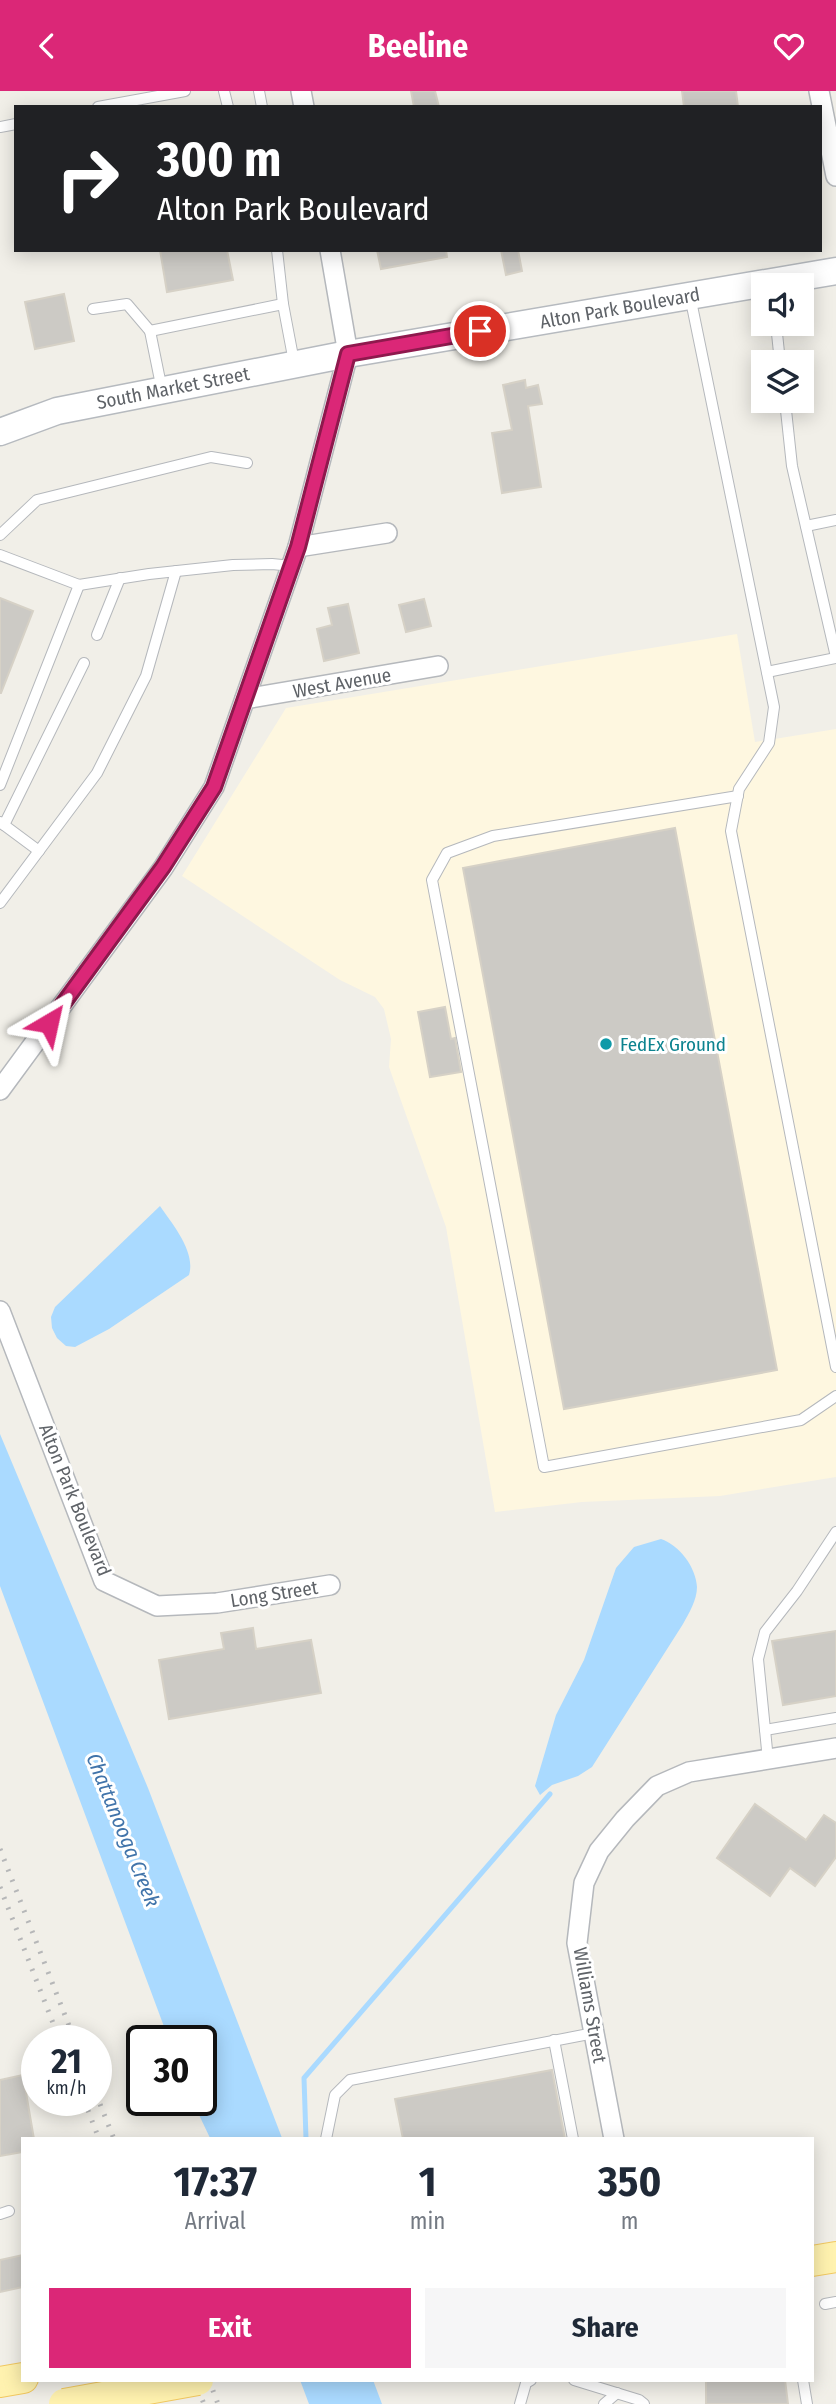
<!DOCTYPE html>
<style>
:root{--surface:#fff;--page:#f6f6f7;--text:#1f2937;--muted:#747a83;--accent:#db2777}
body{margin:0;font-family:"Fira Sans Condensed",sans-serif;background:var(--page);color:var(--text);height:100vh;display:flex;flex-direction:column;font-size:26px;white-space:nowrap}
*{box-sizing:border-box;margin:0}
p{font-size:23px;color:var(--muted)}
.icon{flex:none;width:38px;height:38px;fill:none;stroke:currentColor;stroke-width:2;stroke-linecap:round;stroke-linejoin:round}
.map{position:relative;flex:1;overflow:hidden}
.sheet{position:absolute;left:21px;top:2046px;width:793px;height:245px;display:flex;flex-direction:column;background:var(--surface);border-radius:0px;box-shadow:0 4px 18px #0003}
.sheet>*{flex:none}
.hud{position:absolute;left:14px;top:14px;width:808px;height:147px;border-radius:0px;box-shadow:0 4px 18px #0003;background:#202124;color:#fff;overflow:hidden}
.buttons{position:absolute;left:751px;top:182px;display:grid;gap:14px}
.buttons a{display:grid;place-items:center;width:63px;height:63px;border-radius:0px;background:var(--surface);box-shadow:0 4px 18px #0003;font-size:35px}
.speed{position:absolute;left:21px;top:1934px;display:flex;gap:14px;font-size:35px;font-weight:700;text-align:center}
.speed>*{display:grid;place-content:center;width:91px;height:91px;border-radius:50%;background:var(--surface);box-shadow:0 4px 18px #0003;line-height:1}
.speed small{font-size:18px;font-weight:400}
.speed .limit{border:4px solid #111;border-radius:10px;background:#fff;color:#111}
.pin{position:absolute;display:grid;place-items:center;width:60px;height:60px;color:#fff;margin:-30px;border:4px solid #fff;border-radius:50%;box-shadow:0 2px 7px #0007}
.me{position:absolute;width:77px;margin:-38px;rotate:36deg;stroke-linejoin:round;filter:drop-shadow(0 0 5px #0008)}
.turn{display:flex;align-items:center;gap:24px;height:147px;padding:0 28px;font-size:32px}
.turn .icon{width:91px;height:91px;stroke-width:2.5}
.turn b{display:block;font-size:49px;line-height:60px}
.eta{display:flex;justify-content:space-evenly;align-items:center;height:119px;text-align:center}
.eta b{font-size:42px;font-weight:700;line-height:49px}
.action{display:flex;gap:14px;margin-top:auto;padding:14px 28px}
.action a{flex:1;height:80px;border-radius:0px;background:var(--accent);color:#fff;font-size:28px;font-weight:700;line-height:80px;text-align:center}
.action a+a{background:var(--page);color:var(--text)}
header{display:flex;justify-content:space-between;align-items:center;height:91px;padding:0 28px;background:var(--accent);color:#fff;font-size:32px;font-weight:700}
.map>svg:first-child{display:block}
.commercial{fill:#fef7e0}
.water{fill:#aadaff}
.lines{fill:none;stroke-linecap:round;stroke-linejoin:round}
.stream{stroke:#aadaff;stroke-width:5}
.building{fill:#cccac5;stroke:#d6d1c6;stroke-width:2}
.service-casing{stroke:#b5b8bc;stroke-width:12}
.minor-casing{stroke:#b5b8bc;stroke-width:22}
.secondary-casing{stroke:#b6babf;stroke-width:29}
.primary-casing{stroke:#f2c960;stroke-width:32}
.service{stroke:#fff;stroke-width:10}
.minor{stroke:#fff;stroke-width:19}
.secondary{stroke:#fff;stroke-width:26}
.primary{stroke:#fff2af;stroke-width:30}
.rail{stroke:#b6b7b8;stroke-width:5;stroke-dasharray:2 9;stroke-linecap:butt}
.primary-bridge-casing{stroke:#f2c960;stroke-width:32;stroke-linecap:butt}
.primary-bridge{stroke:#fff2af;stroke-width:30}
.route-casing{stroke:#8e194d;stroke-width:18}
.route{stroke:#db2777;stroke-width:12}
.culture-dot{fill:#0f9aa8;stroke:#fff;stroke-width:2.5}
.labels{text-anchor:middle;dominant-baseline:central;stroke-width:6;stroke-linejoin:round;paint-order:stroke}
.street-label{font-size:19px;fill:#5f6368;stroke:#fff}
.culture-label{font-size:19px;fill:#0d838f;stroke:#fff;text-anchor:start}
.water-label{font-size:21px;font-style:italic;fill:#4174aa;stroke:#fff}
</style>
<header><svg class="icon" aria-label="back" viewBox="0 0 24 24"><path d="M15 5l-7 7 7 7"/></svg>Beeline<svg class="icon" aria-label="heart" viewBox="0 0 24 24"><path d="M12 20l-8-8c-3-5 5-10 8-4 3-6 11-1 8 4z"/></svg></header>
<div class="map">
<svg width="836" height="2313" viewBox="0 0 836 2313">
<rect width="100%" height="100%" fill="#f1efe8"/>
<!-- commercial -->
<polygon class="commercial" points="737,543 755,651 836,638 836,1386 720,1405 582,1411 495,1421 446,1136 389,976 391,948 384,918 375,906 340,889 182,785 286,617"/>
<!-- water -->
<g class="water">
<path d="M160,1115c13,19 36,46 29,69l-80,54 -34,18 -9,-1 -9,-8 -5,-10 -1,-11 4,-10z"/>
<polygon points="0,1343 148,1697 282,2047 210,2047 192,2009 201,2009 201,1950 169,1949 0,1495"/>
<path d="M661,1448c18,6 35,28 36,48 0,13 -8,26 -14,37l-91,143 -14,9 -26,9 -12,10 -5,-9 21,-71 28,-55 32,-92 18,-21z"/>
<polygon points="300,2289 373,2289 382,2313 309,2313"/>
</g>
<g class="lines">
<!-- stream -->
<polyline class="stream" points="306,2048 304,1987 550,1703"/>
</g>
<!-- building -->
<g class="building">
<polygon points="411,0 435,0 439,16 414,16"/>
<polygon points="682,0 736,0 738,16 684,16"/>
<polygon points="160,159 227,159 233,189 167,201"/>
<polygon points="377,159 446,159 447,166 381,178"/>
<polygon points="501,159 518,159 522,180 506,184"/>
<polygon points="64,203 74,250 35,258 25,211"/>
<polygon points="525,289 526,297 538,294 542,313 528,315 541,396 502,402 492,342 512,339 503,294"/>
<polygon points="0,507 33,520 1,602 0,602"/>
<polygon points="424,508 431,535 406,541 399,514"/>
<polygon points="348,513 359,562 324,570 317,538 332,534 328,517"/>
<polygon points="675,737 777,1279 564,1318 463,777"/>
<polygon points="445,916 451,948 455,947 461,981 430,986 418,921"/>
<polygon points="253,1537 256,1558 311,1549 321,1602 169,1628 159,1569 224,1558 221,1542"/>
<polygon points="836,1540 836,1605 783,1614 772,1550"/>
<polygon points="755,1713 806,1749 824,1724 836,1732 836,1766 815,1795 790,1777 770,1805 717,1767"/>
<polygon points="552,1979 565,2048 403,2048 395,2008"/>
<polygon points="23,1984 34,2048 23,2048 23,2061 0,2065 0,1989"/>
<polygon points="23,2164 23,2196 0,2201 0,2169"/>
<polygon points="706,2289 785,2289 788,2313 706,2313"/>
</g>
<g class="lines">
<defs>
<g id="service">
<polyline points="224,0 228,16"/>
<polyline points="259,0 262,16"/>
<polyline points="98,16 185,0"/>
<polyline points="0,36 16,33"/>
<polyline points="277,159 283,213"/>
<polyline points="690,205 774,616 769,652 739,698 731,740 836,1276"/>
<polyline points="93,218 127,213 150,240"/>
<polyline points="776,233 780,271"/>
<polyline points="162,299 150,240 283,213 294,271"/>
<polyline points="785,310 792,375 836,566"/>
<polyline points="806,435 836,429"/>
<polyline points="0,444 37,409 211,366 247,372"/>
<polyline points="0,464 79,494 149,483 233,474 272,473 292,475"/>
<polyline points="97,544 120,487"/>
<polyline points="767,581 836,567"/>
<polyline points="0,694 79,494"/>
<polyline points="738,705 493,745 447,762 432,789 544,1376 801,1329 836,1305"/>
<polyline points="0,731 39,760"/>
<polyline points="4,734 84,572"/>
<polyline points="0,812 97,682 146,585 176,480"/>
<polyline points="765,1639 836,1627"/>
<polyline points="768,1669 758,1568 765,1541 797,1500 836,1441"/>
<polyline points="554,1949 573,2048"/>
<polyline points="326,2048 335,2004 350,1989 594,1942"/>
<polyline points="0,2123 9,2120"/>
<polyline points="825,2213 836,2211"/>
<polyline points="574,2289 639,2309 644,2313"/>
<polyline points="803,2289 807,2313"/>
<polyline points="520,2313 526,2292 531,2289"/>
<polyline points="604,2313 617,2302"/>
</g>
<g id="minor">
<polyline points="301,0 304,16"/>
<polyline points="819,0 836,85"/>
<polyline points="298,456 387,442"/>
<polyline points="245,608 438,575"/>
<polyline points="0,999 163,777 214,696 298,456 348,263 330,159"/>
<polyline points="0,1220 104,1490 157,1515 217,1512 330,1494"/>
<polyline points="614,2048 577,1852 584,1792 599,1760 625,1728 657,1695 689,1681 836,1657"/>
</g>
<polyline id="secondary" points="0,341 57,320 348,263 836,180"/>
<g id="primary">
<polyline points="812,2170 836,2166"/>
<polyline points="0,2291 23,2287"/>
</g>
</defs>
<!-- service casing -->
<use href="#service" class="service-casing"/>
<!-- minor casing -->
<use href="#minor" class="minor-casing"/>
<!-- secondary casing -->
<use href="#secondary" class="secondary-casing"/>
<!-- primary casing -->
<use href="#primary" class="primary-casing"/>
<!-- service -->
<use href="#service" class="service"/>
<!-- minor -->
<use href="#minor" class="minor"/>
<!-- secondary -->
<use href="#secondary" class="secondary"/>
<!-- primary -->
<use href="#primary" class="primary"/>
<!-- rail -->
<g class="rail">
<polyline points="0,1758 75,1950"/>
<polyline points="0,1796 60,1950"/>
<polyline points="96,2003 114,2048"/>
<polyline points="84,2009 99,2048"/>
<polyline points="194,2289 204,2313"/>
<polyline points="209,2289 218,2313"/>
</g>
<defs>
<polyline id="primary-bridge" points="64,2313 198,2289"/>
</defs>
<!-- primary-bridge casing -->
<use href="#primary-bridge" class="primary-bridge-casing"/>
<!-- primary-bridge -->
<use href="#primary-bridge" class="primary-bridge"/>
</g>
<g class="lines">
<defs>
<polyline id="route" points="49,932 163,776 214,696 298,456 348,263 480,240"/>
</defs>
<!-- route casing -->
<use href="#route" class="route-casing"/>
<!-- route -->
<use href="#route" class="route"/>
</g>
<!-- markers -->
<circle class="culture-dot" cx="606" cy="953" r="7"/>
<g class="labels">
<!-- street labels -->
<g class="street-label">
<text transform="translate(620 217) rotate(-10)">Alton Park Boulevard</text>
<text transform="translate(173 297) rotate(-11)">South Market Street</text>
<text transform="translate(342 592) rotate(-10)">West Avenue</text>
<text transform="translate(75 1409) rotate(68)">Alton Park Boulevard</text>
<text transform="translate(274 1503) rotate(-9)">Long Street</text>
<text transform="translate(590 1914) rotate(80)">Williams Street</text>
</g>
<!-- culture labels -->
<g class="culture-label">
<text x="620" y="953">FedEx Ground</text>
</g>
<!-- water labels -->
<g class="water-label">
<text transform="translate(123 1739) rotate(68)">Chattanooga Creek</text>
</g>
</g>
</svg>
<div class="buttons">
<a><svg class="icon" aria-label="sound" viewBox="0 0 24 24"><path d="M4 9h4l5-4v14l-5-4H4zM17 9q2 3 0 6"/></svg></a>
<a><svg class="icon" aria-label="layers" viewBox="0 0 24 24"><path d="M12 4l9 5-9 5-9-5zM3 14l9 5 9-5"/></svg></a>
</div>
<div class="speed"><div>21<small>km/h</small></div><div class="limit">30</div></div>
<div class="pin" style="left:480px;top:240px;background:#d93025"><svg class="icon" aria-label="arrive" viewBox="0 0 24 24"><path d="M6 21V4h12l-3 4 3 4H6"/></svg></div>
<svg class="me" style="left:49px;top:932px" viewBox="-20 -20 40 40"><path d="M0-17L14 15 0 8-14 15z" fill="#db2777" stroke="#fff" stroke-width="4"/></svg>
<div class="hud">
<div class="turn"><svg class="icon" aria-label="right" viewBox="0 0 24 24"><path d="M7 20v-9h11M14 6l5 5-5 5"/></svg><div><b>300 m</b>Alton Park Boulevard</div></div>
</div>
<section class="sheet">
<div class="eta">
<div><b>17:37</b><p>Arrival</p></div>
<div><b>1</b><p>min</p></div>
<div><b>350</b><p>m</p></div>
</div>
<div class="action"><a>Exit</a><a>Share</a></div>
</section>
</div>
